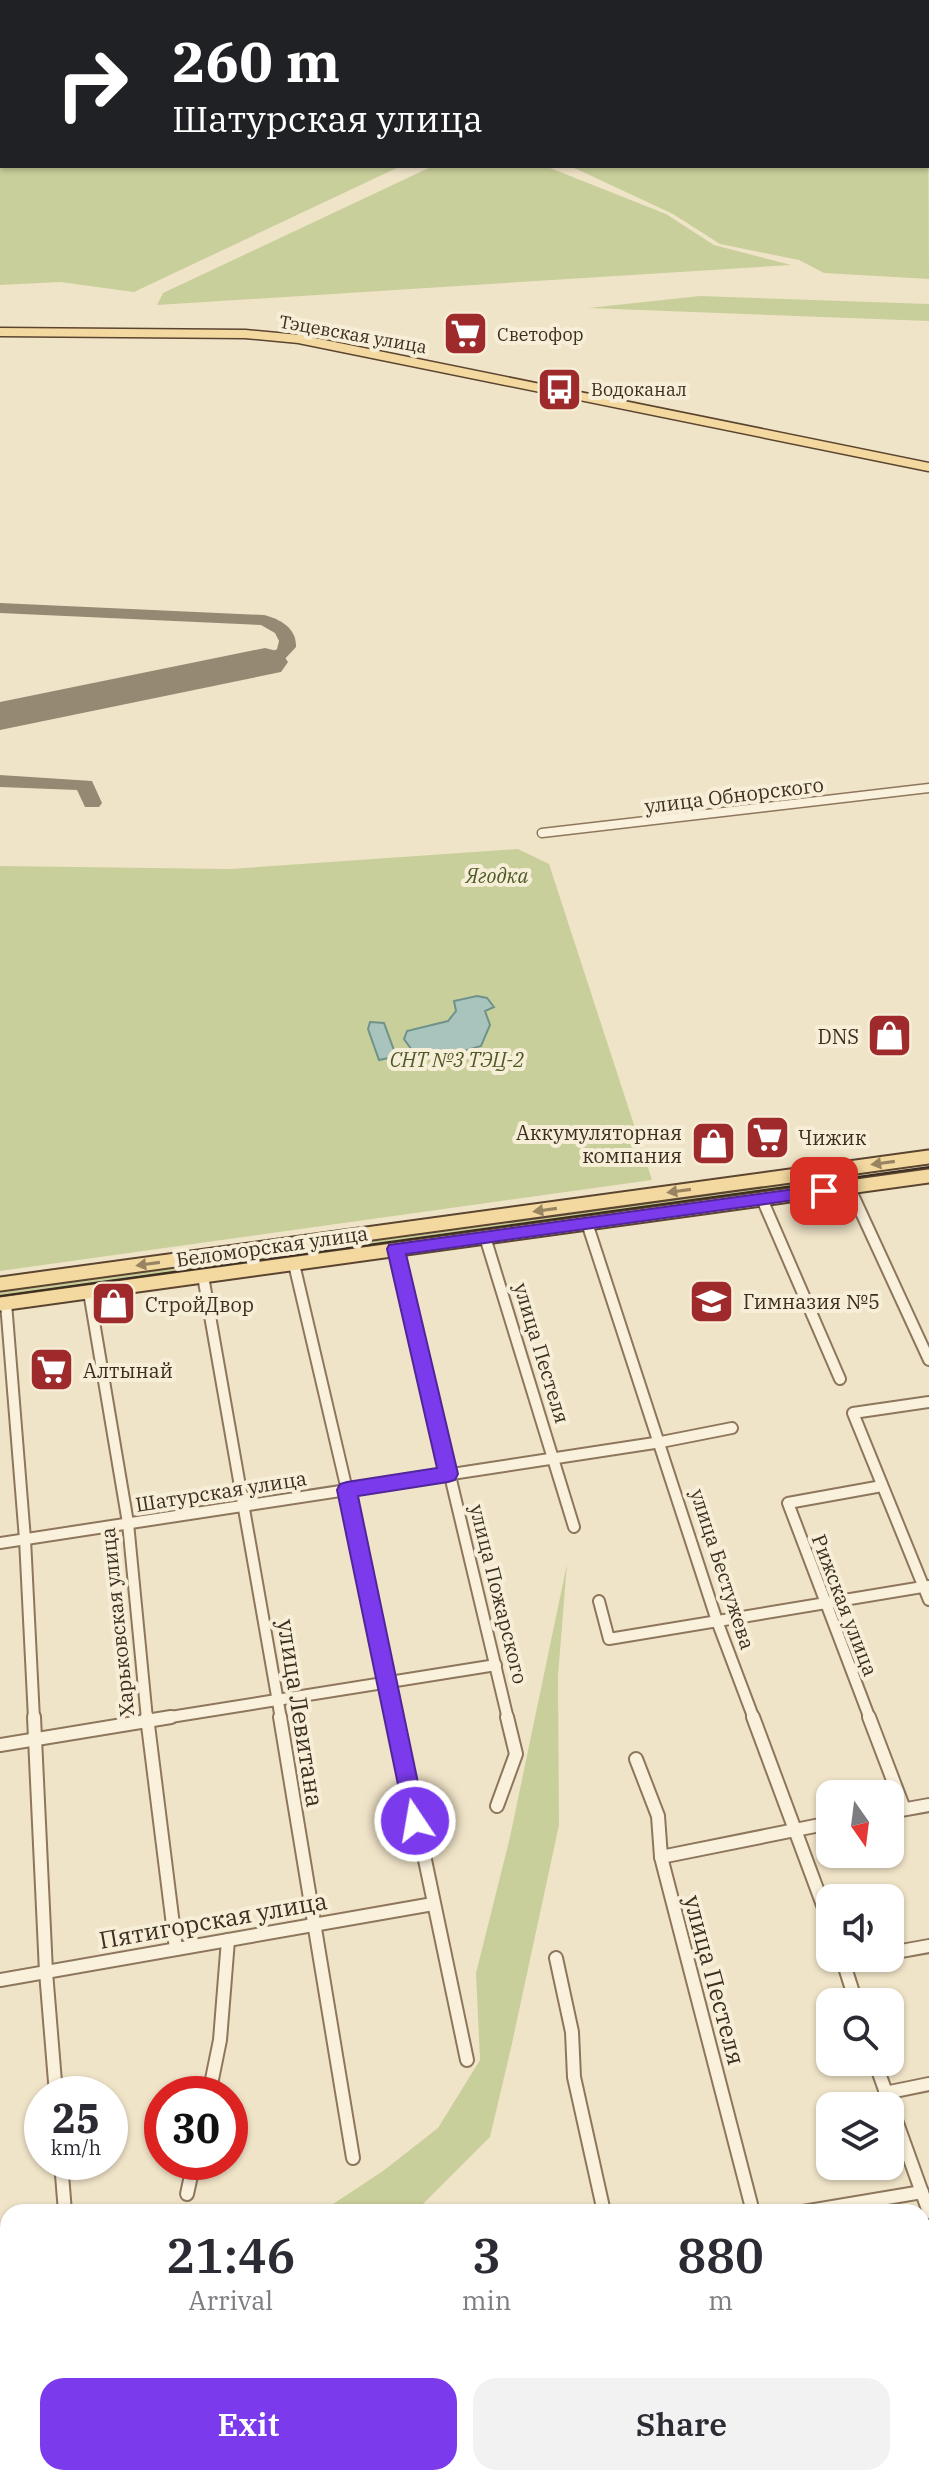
<!DOCTYPE html>
<meta charset="utf-8">
<style>
:root{--surface:#fff;--page:#f2f2f3;--text:#2b2b33;--muted:#7c7c81;--accent:#7c3aed}
body{margin:0;font-family:"IBM Plex Serif",serif;background:var(--page);color:var(--text);height:100vh;display:flex;flex-direction:column;font-size:30px;white-space:nowrap}
*{box-sizing:border-box;margin:0}
p{font-size:26px;color:var(--muted)}
.icon{flex:none;width:44px;height:44px;fill:none;stroke:currentColor;stroke-width:2;stroke-linecap:round;stroke-linejoin:round}
.map{position:relative;flex:1;overflow:hidden}
.panel{position:absolute;left:0px;top:2204px;width:930px;height:282px;display:flex;flex-direction:column;background:var(--surface);border-radius:24px 24px 0 0;box-shadow:0 2px 6px #0004}
.panel>*{flex:none}
.banner{position:absolute;left:0px;top:0px;width:930px;height:168px;box-shadow:0 2px 6px #0004;background:#202124;color:#fff;overflow:hidden}
.needle{width:52px;rotate:166deg}
.controls{position:absolute;left:816px;top:1780px;display:grid;gap:16px}
.controls a{display:grid;place-items:center;width:88px;height:88px;border-radius:16px;background:var(--surface);box-shadow:0 2px 6px #0004;font-size:40px}
.speed{position:absolute;left:24px;top:2076px;display:flex;gap:16px;font-size:40px;font-weight:700;text-align:center}
.speed>*{display:grid;place-content:center;width:104px;height:104px;border-radius:50%;background:var(--surface);box-shadow:0 2px 6px #0004;line-height:1}
.speed small{font-size:20px;font-weight:400}
.speed .limit{border:12px solid #d22;background:#fff;color:#111}
.pin{position:absolute;display:grid;place-items:center;width:68px;height:68px;color:#fff;margin:-34px;border-radius:16px;box-shadow:0 4px 12px #0006}
.me{position:absolute;width:88px;margin:-44px;rotate:348deg;stroke-linejoin:round;filter:drop-shadow(0 0 6px #0008)}
.turn{display:flex;align-items:center;gap:28px;height:168px;padding:0 40px;font-size:36px}
.turn .icon{width:104px;height:104px;stroke-width:2.5}
.turn b{display:block;font-size:56px;line-height:68px}
.eta{display:flex;justify-content:space-evenly;align-items:center;height:136px;text-align:center}
.eta b{font-size:48px;font-weight:600;line-height:56px}
.button{display:flex;gap:16px;margin-top:auto;padding:16px 40px}
.button a{flex:1;height:92px;border-radius:24px;background:var(--accent);color:#fff;font-size:32px;font-weight:600;line-height:92px;text-align:center}
.button a+a{background:var(--page);color:var(--text)}
.map>svg:first-child{display:block}
.green{fill:#c9cf9b}
.water{fill:#a9c4bc;stroke:#6f938a;stroke-width:2}
.lines{fill:none;stroke-linecap:round;stroke-linejoin:round}
.taxiway{fill:#968974;fill-rule:evenodd}
.runway{fill:#968974;fill-rule:evenodd}
.minor-far3-casing{stroke:#8d765c;stroke-width:7}
.minor-far2-casing{stroke:#8d765c;stroke-width:11}
.minor-far1-casing{stroke:#8d765c;stroke-width:14}
.minor-casing{stroke:#8d765c;stroke-width:16}
.major-far2-casing{stroke:#5b4430;stroke-width:8}
.major-far1-casing{stroke:#5b4430;stroke-width:11}
.major-casing{stroke:#5b4430;stroke-width:17}
.minor-far3{stroke:#faf1dc;stroke-width:5}
.minor-far2{stroke:#faf1dc;stroke-width:8}
.minor-far1{stroke:#faf1dc;stroke-width:10}
.minor{stroke:#faf1dc;stroke-width:12}
.major-far2{stroke:#f3d9a0;stroke-width:6}
.major-far1{stroke:#f3d9a0;stroke-width:8}
.major{stroke:#f3d9a0;stroke-width:13}
.tram{stroke:#3d2e20;stroke-width:2}
.rail-casing{stroke:#3d2e20;stroke-width:4}
.rail{stroke:#f7eed8;stroke-width:2;stroke-dasharray:5;stroke-linecap:butt}
.oneway{fill:#988460}
.route{fill:#7c3aed;stroke:#51269a;stroke-width:2}
.labels{text-anchor:middle;dominant-baseline:central;stroke-width:8;stroke-linejoin:round;paint-order:stroke}
.far-street-label{font-size:18px;fill:#3d2e20;stroke:#f7eed8}
.far-poi-label{font-size:18px;fill:#3d2e20;stroke:#f7eed8;text-anchor:start}
.street-label{font-size:20px;fill:#3d2e20;stroke:#f7eed8}
.park-label{font-size:20px;font-style:italic;fill:#4d5a26;stroke:#f7eed8}
.poi-label{font-size:20px;fill:#3d2e20;stroke:#f7eed8;text-anchor:start}
.near-street-label{font-size:24px;fill:#3d2e20;stroke:#f7eed8}
</style>
<div class="map">
<svg width="929" height="2485" viewBox="0 0 929 2485">
<rect width="100%" height="100%" fill="#f0e4c8"/>
<!-- green -->
<g class="green">
<polygon points="928,81 929,279 824,273 799,260 720,244 673,214 570,166 928,166"/>
<polygon points="0,91 2,166 401,166 134,292 60,282 0,285"/>
<polygon points="433,166 545,166 666,214 714,245 791,265 157,305 163,293"/>
<polygon points="700,296 929,304 929,321 588,308"/>
<polygon points="518,849 549,864 652,1180 0,1271 0,866 229,869"/>
<polygon points="838,1174 845,1185 0,1301 0,1287"/>
<polygon points="567,1564 558,1676 559,1825 511,2048 490,2137 421,2206 409,2212 321,2212 383,2171 438,2128 480,2060 476,1973 510,1837"/>
</g>
<!-- water -->
<g class="water">
<polygon points="477,996 487,998 494,1007 485,1011 490,1025 481,1046 446,1056 417,1057 404,1039 407,1031 448,1021 456,1011 454,1001"/>
<polygon points="370,1022 384,1023 395,1053 393,1057 379,1060 368,1029"/>
</g>
<g class="lines">
<!-- taxiway -->
<g class="taxiway">
<path d="M0,603l264,12c16,4 33,13 32,32l-14,15 -17,5 -9,-5 21,-13 2,-8 -4,-8 -14,-8 -261,-12z"/>
<polygon points="0,775 92,781 102,803 99,807 85,807 77,790 0,787"/>
</g>
<!-- runway -->
<polygon class="runway" points="265,648 281,652 288,662 281,672 0,730 0,702"/>
<defs>
<g id="minor-far3">
<polyline points="0,2 17,0"/>
<polyline points="143,2 158,0"/>
</g>
<polyline id="minor-far2" points="542,833 929,788"/>
<g id="minor-far1">
<polyline points="841,1169 929,1360"/>
<polyline points="762,1199 840,1379"/>
<polyline points="587,1223 717,1621 754,1719"/>
<polyline points="485,1237 574,1527"/>
<polyline points="396,1249 508,1719"/>
<polyline points="294,1264 347,1490 395,1719"/>
<polyline points="203,1276 281,1719"/>
<polyline points="89,1292 128,1523 147,1719"/>
<polyline points="6,1303 25,1539 34,1719"/>
<polyline points="929,1402 853,1413 929,1600"/>
<polyline points="0,1543 661,1442 732,1428"/>
<polyline points="599,1601 609,1639 929,1586"/>
<polyline points="158,1719 496,1665"/>
<polyline points="870,1719 788,1503 882,1486"/>
</g>
<g id="minor">
<polyline points="34,1717 46,1972 56,2094"/>
<polyline points="147,1717 176,1949"/>
<polyline points="280,1717 353,2158"/>
<polyline points="395,1717 467,2060"/>
<polyline points="753,1717 830,1924"/>
<polyline points="869,1717 904,1809"/>
<polyline points="0,1745 171,1717"/>
<polyline points="636,1759 658,1816 661,1857 753,2212"/>
<polyline points="497,1806 516,1754 507,1717"/>
<polyline points="890,1812 929,1805"/>
<polyline points="661,1857 830,1823"/>
<polyline points="890,1953 929,1946"/>
<polyline points="556,1958 572,2032 574,2077 604,2212"/>
<polyline points="842,1958 856,2002"/>
<polyline points="843,1962 863,1958"/>
<polyline points="0,1980 433,1904"/>
<polyline points="875,2062 929,2212"/>
<polyline points="885,2093 929,2084"/>
<polyline points="209,2094 220,2040 228,1940"/>
<polyline points="61,2162 65,2212"/>
<polyline points="187,2194 194,2162"/>
<polyline points="803,2212 922,2192"/>
<polyline points="125,2478 126,2485"/>
<polyline points="834,2478 836,2485"/>
</g>
<polyline id="major-far2" points="701,0 707,2"/>
<polyline id="major-far1" points="0,332 245,334 299,339 929,467"/>
<g id="major">
<polyline points="0,1284 929,1157"/>
<polyline points="0,1304 929,1176"/>
</g>
</defs>
<!-- minor-far3 casing -->
<use href="#minor-far3" class="minor-far3-casing"/>
<!-- minor-far2 casing -->
<use href="#minor-far2" class="minor-far2-casing"/>
<!-- minor-far1 casing -->
<use href="#minor-far1" class="minor-far1-casing"/>
<!-- minor casing -->
<use href="#minor" class="minor-casing"/>
<!-- major-far2 casing -->
<use href="#major-far2" class="major-far2-casing"/>
<!-- major-far1 casing -->
<use href="#major-far1" class="major-far1-casing"/>
<!-- major casing -->
<use href="#major" class="major-casing"/>
<!-- minor-far3 -->
<use href="#minor-far3" class="minor-far3"/>
<!-- minor-far2 -->
<use href="#minor-far2" class="minor-far2"/>
<!-- minor-far1 -->
<use href="#minor-far1" class="minor-far1"/>
<!-- minor -->
<use href="#minor" class="minor"/>
<!-- major-far2 -->
<use href="#major-far2" class="major-far2"/>
<!-- major-far1 -->
<use href="#major-far1" class="major-far1"/>
<!-- major -->
<use href="#major" class="major"/>
<!-- tram -->
<polyline class="tram" points="0,1296 929,1167"/>
<defs>
<polyline id="rail" points="686,0 692,2"/>
</defs>
<!-- rail casing -->
<use href="#rail" class="rail-casing"/>
<!-- rail -->
<use href="#rail" class="rail"/>
</g>
<!-- one-way arrows -->
<defs><path id="oneway-solid" d="M-6-.8H1V-3.2L6.5 0L1 3.2V.8H-6Z" transform="scale(2)"/></defs>
<g class="oneway">
<use href="#oneway-solid" transform="translate(883 1163) rotate(172)"/>
<use href="#oneway-solid" transform="translate(679 1191) rotate(172)"/>
<use href="#oneway-solid" transform="translate(545 1210) rotate(172)"/>
<use href="#oneway-solid" transform="translate(148 1264) rotate(172)"/>
</g>
<!-- route -->
<polygon class="route" points="824,1185 830,1186 833,1191 830,1195 406,1254 458,1474 455,1480 448,1482 358,1496 426,1821 423,1828 415,1831 407,1828 337,1490 340,1484 347,1482 437,1468 387,1249 389,1245"/>
<!-- icons -->
<defs>
<symbol id="supermarket-square" viewBox="-11 -11 22 22"><rect x="-9" y="-9" width="18" height="18" rx="4" fill="#9e2a2b" stroke="#f7eed8"/><path d="M-6-5.5h2.5l.6 2H6L4.5 2H-2.5L-4.4-4H-6ZM-1.5 3.2a1.3 1.3 0 1 0 .1 0ZM3 3.2a1.3 1.3 0 1 0 .1 0Z" fill="#fff"/></symbol>
<symbol id="bus-square" viewBox="-11 -11 22 22"><rect x="-9" y="-9" width="18" height="18" rx="4" fill="#9e2a2b" stroke="#f7eed8"/><path d="M-5-6H5V4H4V6H2V4H-2V6H-4V4H-5ZM-3.5-4V0h7V-4ZM-3.5 1.2v1.5H-2V1.2ZM2 1.2v1.5H3.5V1.2Z" fill="#fff"/></symbol>
<symbol id="shop-square" viewBox="-11 -11 22 22"><rect x="-9" y="-9" width="18" height="18" rx="4" fill="#9e2a2b" stroke="#f7eed8"/><path d="M-5-2.5h2.3a2.7 3.5 0 0 1 5.4 0H5L5.5 6h-11ZM-1.5-2.5h3a1.5 2.3 0 0 0-3 0Z" fill="#fff"/></symbol>
<symbol id="school-square" viewBox="-11 -11 22 22"><rect x="-9" y="-9" width="18" height="18" rx="4" fill="#9e2a2b" stroke="#f7eed8"/><path d="M0-5L7-2L0 1L-7-2ZM-4 1L0 2.5L4 1V4Q0 6-4 4Z" fill="#fff"/></symbol>
</defs>
<g fill-rule="evenodd">
<use href="#supermarket-square" x="440" y="308" width="51" height="51"/>
<use href="#bus-square" x="534" y="364" width="51" height="51"/>
<use href="#shop-square" x="864" y="1010" width="51" height="51"/>
<use href="#supermarket-square" x="742" y="1112" width="51" height="51"/>
<use href="#shop-square" x="688" y="1118" width="51" height="51"/>
<use href="#school-square" x="686" y="1276" width="51" height="51"/>
<use href="#shop-square" x="88" y="1278" width="51" height="51"/>
<use href="#supermarket-square" x="26" y="1344" width="51" height="51"/>
</g>
<g class="labels">
<!-- far-street labels -->
<g class="far-street-label">
<text transform="translate(353 334) rotate(10)">Тэцевская улица</text>
</g>
<!-- far-poi labels -->
<g class="far-poi-label">
<text x="497" y="334">Светофор</text>
<text x="591" y="389">Водоканал</text>
</g>
<!-- street labels -->
<g class="street-label">
<text transform="translate(734 795) rotate(-7)">улица Обнорского</text>
<text transform="translate(272 1246) rotate(-8)">Беломорская улица</text>
<text transform="translate(542 1353) rotate(73)">улица Пестеля</text>
<text transform="translate(221 1491) rotate(-9)">Шатурская улица</text>
<text transform="translate(723 1569) rotate(72)">улица Бестужева</text>
<text transform="translate(499 1594) rotate(76)">улица Пожарского</text>
<text transform="translate(845 1605) rotate(69)">Рижская улица</text>
<text transform="translate(117 1622) rotate(-96)">Харьковская улица</text>
</g>
<!-- park labels -->
<g class="park-label">
<text x="497" y="875">Ягодка</text>
<text x="457" y="1059">СНТ №3 ТЭЦ-2</text>
</g>
<!-- poi labels -->
<g class="poi-label">
<text x="859" y="1036" text-anchor="end">DNS</text>
<text x="682" y="1132" text-anchor="end">Аккумуляторная<tspan x="682" dy="23">компания</tspan></text>
<text x="798" y="1137">Чижик</text>
<text x="743" y="1301">Гимназия №5</text>
<text x="145" y="1304">СтройДвор</text>
<text x="83" y="1370">Алтынай</text>
</g>
<!-- near-street labels -->
<g class="near-street-label">
<text transform="translate(301 1713) rotate(81)">улица Левитана</text>
<text transform="translate(213 1920) rotate(-10)">Пятигорская улица</text>
<text transform="translate(715 1980) rotate(75)">улица Пестеля</text>
</g>
</g>
</svg>
<div class="controls">
<a><svg class="needle" viewBox="-14 -14 28 28"><path d="M0-13l5 13h-10z" fill="#e53935"/><path d="M0 13l5-13h-10z" fill="#7c7c81"/></svg></a>
<a><svg class="icon" aria-label="sound" viewBox="0 0 24 24"><path d="M4 9h4l5-4v14l-5-4H4zM17 9q2 3 0 6"/></svg></a>
<a><svg class="icon" aria-label="search" viewBox="0 0 24 24"><circle cx="10" cy="10" r="6"/><path d="M15 15l6 6"/></svg></a>
<a><svg class="icon" aria-label="layers" viewBox="0 0 24 24"><path d="M12 4l9 5-9 5-9-5zM3 14l9 5 9-5"/></svg></a>
</div>
<div class="speed"><div>25<small>km/h</small></div><div class="limit">30</div></div>
<div class="pin" style="left:824px;top:1191px;background:#d93025"><svg class="icon" aria-label="arrive" viewBox="0 0 24 24"><path d="M6 21V4h12l-3 4 3 4H6"/></svg></div>
<svg class="me" style="left:415px;top:1821px" viewBox="-20 -20 40 40"><circle r="17" fill="#7c3aed" stroke="#fff" stroke-width="3"/><path d="M0-11L8 9 0 5-8 9z" fill="#fff"/></svg>
<div class="banner">
<div class="turn"><svg class="icon" aria-label="right" viewBox="0 0 24 24"><path d="M7 20v-9h11M14 6l5 5-5 5"/></svg><div><b>260 m</b>Шатурская улица</div></div>
</div>
<section class="panel">
<div class="eta">
<div><b>21:46</b><p>Arrival</p></div>
<div><b>3</b><p>min</p></div>
<div><b>880</b><p>m</p></div>
</div>
<div class="button"><a>Exit</a><a>Share</a></div>
</section>
</div>
